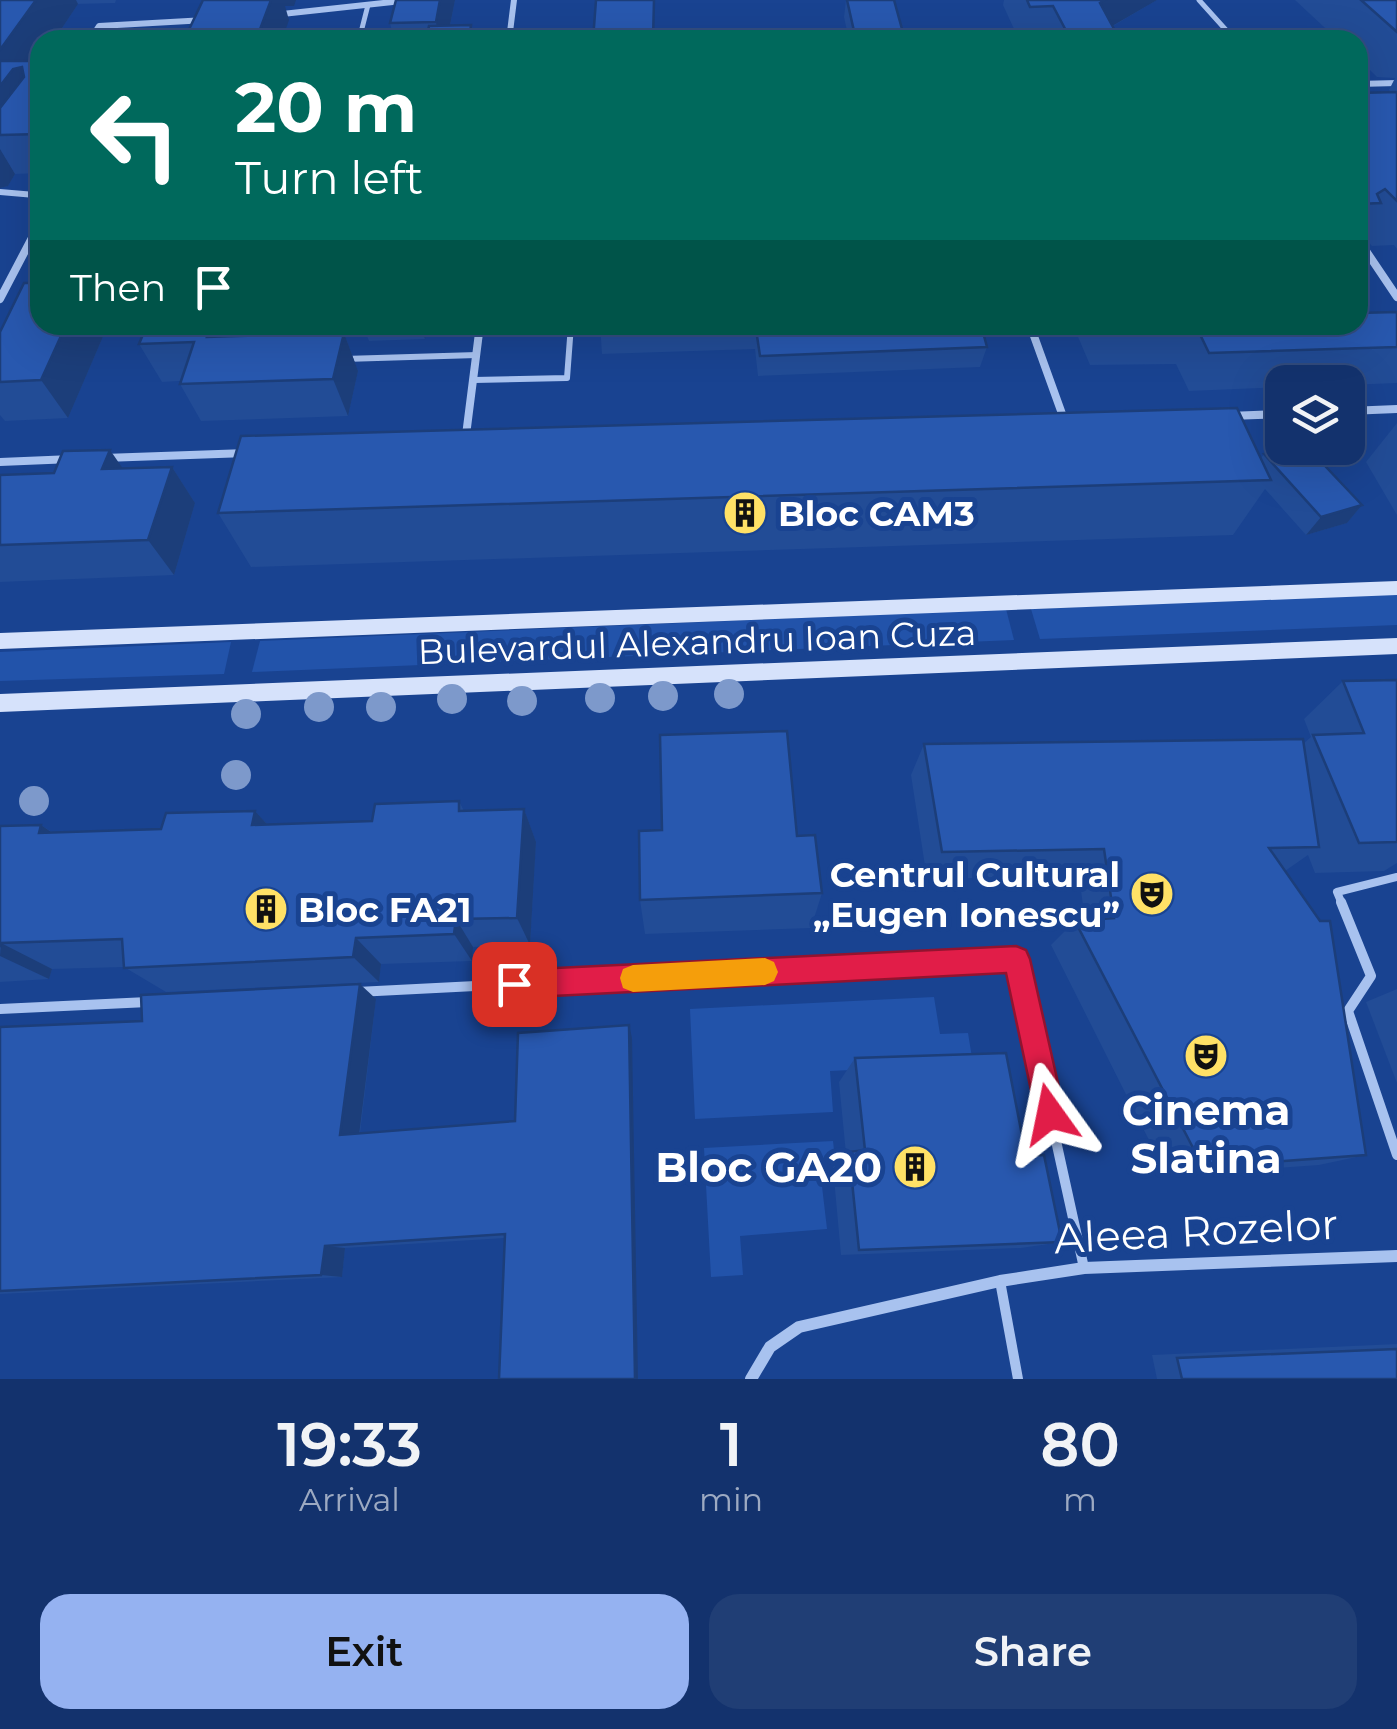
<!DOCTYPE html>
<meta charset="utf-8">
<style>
:root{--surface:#13326d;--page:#203e75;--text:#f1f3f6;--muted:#9daac2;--line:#324d80;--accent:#95b2f1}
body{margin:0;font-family:Montserrat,sans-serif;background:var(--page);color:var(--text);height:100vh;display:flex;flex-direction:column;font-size:38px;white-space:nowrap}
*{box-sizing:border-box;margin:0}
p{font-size:32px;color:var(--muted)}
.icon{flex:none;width:55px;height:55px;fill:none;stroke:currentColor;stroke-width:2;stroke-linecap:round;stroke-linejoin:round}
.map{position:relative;height:1379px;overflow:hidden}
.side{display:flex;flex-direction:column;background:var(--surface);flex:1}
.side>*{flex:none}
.hud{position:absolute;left:30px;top:30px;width:1338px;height:305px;border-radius:30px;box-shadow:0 10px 40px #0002,0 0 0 2px var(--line);background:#00695c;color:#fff;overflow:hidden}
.controls{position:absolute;left:1265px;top:365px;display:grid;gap:20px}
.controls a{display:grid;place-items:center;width:100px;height:100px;border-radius:20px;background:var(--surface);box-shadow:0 10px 40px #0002,0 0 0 2px var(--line);font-size:50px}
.pin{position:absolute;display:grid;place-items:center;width:85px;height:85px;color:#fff;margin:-42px;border-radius:20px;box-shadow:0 5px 15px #0006}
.me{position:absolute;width:110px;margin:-55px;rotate:348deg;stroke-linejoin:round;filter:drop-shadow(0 0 8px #0008)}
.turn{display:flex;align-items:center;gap:35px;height:210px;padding:0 40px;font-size:45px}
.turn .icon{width:130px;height:130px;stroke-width:2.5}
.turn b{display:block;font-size:70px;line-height:85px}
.then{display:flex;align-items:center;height:95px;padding:0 40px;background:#0003;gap:20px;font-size:38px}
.eta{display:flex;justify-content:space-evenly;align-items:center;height:170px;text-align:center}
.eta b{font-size:60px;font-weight:600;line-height:70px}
.primary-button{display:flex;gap:20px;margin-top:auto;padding:20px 40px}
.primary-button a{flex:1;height:115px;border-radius:30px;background:var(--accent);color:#111;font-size:40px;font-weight:600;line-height:115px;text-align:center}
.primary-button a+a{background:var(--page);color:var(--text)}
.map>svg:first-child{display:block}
.green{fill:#2253aa}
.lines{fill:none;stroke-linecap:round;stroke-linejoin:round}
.lane-far3{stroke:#a8c2ef;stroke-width:5}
.lane-far2{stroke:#a8c2ef;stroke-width:6}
.lane-far1{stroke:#a8c2ef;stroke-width:8}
.lane{stroke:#a8c2ef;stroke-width:10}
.street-far2{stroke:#a8c2ef;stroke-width:6}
.street-far1{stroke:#a8c2ef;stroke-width:8}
.street{stroke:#a8c2ef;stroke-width:12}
.secondary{fill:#d6e2fb;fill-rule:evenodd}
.tree{fill:#7d99cb}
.wall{fill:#224c96}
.shaded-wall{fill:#1c3e7a}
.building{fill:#2858af;stroke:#1c3e7a;stroke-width:2.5}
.route{fill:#e11d48;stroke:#92132f;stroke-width:2.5}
.slow{fill:#f59e0b}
.labels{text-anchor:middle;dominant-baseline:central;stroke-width:10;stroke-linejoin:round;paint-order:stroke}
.poi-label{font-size:35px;font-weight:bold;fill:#fff;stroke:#194391;text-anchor:start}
.street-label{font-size:35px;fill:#fff;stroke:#194391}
.near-poi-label{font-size:42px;font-weight:bold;fill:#fff;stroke:#194391}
.near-street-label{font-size:42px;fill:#fff;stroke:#194391}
</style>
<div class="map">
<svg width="1397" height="1379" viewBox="0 0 1397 1379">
<rect width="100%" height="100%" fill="#194391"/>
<!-- green -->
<g class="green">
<polygon points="1397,594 1397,625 1040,639 1031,609"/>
<polygon points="1006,609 1014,640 252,672 260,641"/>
<polygon points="231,642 224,674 0,681 0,652"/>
<polygon points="934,997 940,1034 968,1033 973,1064 830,1071 833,1112 695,1119 690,1009"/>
<polygon points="833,1141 835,1159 819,1161 827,1229 740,1236 743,1275 711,1277 704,1148"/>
</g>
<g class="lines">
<!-- lane-far3 -->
<g class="lane-far3">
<polyline points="1199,0 1235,40"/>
<polyline points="359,40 368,5"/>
</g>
<!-- lane-far2 -->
<g class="lane-far2">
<polyline points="344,359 477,355"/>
<polyline points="474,380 567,378 571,325"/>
</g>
<!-- lane-far1 -->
<polyline class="lane-far1" points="1342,904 1337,892 1397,877"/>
<!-- lane -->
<g class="lane">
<polyline points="1341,902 1371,976 1348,1011 1397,1155"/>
<polyline points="357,992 1016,959 1084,1268"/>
<polyline points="0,1009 148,1002"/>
<polyline points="1000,1281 1018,1379"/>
</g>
<!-- street-far2 -->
<g class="street-far2">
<polyline points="273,15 411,0"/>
<polyline points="90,40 99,26 206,20"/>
<polyline points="509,40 514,0"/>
<polyline points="1358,84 1397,83"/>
<polyline points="0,192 35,195 40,204"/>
<polyline points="34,234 40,222"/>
</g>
<!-- street-far1 -->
<g class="street-far1">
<polyline points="1358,239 1397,297"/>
<polyline points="0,299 35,232"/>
<polyline points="1030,325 1065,422"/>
<polyline points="1348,411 1397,409"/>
<polyline points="1229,416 1282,414"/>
<polyline points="465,443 480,325"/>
<polyline points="104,458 247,453"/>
<polyline points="0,462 72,459"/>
</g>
<!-- street -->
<polyline class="street" points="751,1379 770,1347 799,1327 1000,1281 1084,1268 1397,1256"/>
<!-- secondary -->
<g class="secondary">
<polygon points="1397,581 1397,595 0,649 0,633"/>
<polygon points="1397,638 1397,654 0,712 0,694"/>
</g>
</g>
<!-- trees -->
<g class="tree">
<circle cx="729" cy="694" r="15"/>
<circle cx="663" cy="696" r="15"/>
<circle cx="600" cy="698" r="15"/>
<circle cx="452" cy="699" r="15"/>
<circle cx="522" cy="701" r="15"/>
<circle cx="319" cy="707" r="15"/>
<circle cx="381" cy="707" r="15"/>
<circle cx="246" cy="714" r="15"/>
<circle cx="236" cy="775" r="15"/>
<circle cx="34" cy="801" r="15"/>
</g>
<!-- wall -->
<g class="wall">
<polygon points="0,0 116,0 115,3 78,4 54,40 40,40 40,173 15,174 8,186 0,188"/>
<polygon points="455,0 450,26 474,40 394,40 390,23"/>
<polygon points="846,0 894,0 905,40 849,40 844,17"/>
<polygon points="1004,0 1157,0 1113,26 1120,40 1019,40 1003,5"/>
<polygon points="1295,0 1397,0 1397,249 1394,245 1372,246 1361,234 1358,240 1358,93 1391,92 1389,90 1395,78 1377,77 1358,58 1358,40 1338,40"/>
<polygon points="1397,312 1397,383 1348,385 1348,382 1282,382 1282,387 1189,391 1176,364 1090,365 1073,325 1358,325"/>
<polygon points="40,325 108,325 68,418 5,421 0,415 0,332"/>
<polygon points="363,325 428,325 425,339 369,341"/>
<polygon points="600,325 981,325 987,347 980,367 758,376 755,349 602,354"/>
<polygon points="344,333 358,371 348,416 201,421 180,384 180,381 162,382 139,344 239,336"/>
<polygon points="1397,423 1397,515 1366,462"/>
<polygon points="1264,454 1362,505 1347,523 1306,535 1265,489 1233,535 251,567 218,513 1261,458"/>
<polygon points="172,467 195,503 174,575 0,582 0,475"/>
<polygon points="1397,680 1397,863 1384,871 1315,873 1308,855 1285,871 1366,1155 1319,1165 1167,1176 1051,945 1075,921 1085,920 1079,876 927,879 911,775 924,744 1303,744 1311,737 1304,719 1343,681"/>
<polygon points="459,801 464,811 524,809 536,842 530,945 473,947 472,961 381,964 379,982 166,992 124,967 52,969 49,979 0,982 0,826 41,825 52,832 161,829 255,811 268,825 372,821"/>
<polygon points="797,836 822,893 811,928 645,934 640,900"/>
<polygon points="1397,989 1397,1083 1366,1002"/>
<polygon points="376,999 360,1133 515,1121 632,1038 505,1238 345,1248 342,1277 0,1294 0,1027 142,1021"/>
<polygon points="855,1058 1062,1242 1021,1248 841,1255 833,1167 846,1154 839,1082"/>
<polygon points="1397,1344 1397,1379 1157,1379 1152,1355"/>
</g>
<!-- shaded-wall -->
<g class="shaded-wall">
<polygon points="36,0 76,0 78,4 54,40 40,40 40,61 0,135 0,50"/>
<polygon points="224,0 296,0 294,6 285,6 289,20 282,40 256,40"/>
<polygon points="440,0 455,0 447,40 439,40 436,22"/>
<polygon points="1105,0 1157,0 1088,40 1100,3"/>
<polygon points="0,149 15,174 8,186 0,188"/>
<polygon points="66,325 108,325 68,418 41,380"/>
<polygon points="211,325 242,325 227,375 207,337"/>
<polygon points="421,325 428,325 425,339"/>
<polygon points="344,333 358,371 348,416 333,379"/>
<polygon points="110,450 135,486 102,469"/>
<polygon points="172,467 195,503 174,575 148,540"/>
<polygon points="1362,505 1347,523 1306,535 1321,517"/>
<polygon points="524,809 536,842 530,945 517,918"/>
<polygon points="255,811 285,844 252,825"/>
<polygon points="41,825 87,857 39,833"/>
<polygon points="456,919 473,947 472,961 454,934"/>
<polygon points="356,938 381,964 379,982 353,957"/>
<polygon points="1,943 52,969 49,979 0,956"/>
<polygon points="360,984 376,999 358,1143 340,1135"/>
<polygon points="629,1025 632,1038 638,1379 635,1379"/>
<polygon points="325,1246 345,1248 342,1277 321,1275"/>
</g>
<!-- building -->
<g class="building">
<polygon points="0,0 36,0 0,50"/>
<polygon points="203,0 271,0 256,40 184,40"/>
<polygon points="396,0 440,0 436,22 390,23"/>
<polygon points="596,0 654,0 653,39 593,40"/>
<polygon points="847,0 894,0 905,40 856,40"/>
<polygon points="1027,0 1105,0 1100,3 1120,40 1071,40 1053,6 1030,7"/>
<polygon points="1361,0 1397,0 1397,32"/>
<polygon points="471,25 469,40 426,40 429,26"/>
<polygon points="0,61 40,61 40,134 0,135 0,108 24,77 22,67 13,69 0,86"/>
<polygon points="1397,92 1397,201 1385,189 1377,194 1381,203 1358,204 1358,93"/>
<polygon points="24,283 40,283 40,325 66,325 41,380 0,382 0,332"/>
<polygon points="1397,312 1397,347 1209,353 1196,326 1106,327 1105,325 1358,325 1358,313"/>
<polygon points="147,325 211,325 207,337 344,333 333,379 180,384 194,342 139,344"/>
<polygon points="600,325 981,325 987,347 760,356 756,329 600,334"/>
<polygon points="1237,408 1271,480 218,513 241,436"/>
<polygon points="1288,448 1308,448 1362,505 1321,517 1264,454"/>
<polygon points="110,450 102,469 172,467 148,540 0,545 0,475 54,473 63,451"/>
<polygon points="1397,680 1397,842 1359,843 1313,735 1364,733 1343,681"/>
<polygon points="787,731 797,836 815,835 822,893 640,900 639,831 662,830 660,735"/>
<polygon points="1303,739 1319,847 1269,848 1320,921 1330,921 1366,1155 1203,1167 1075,921 1114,918 1104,849 942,852 924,744"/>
<polygon points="459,801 459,811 524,809 517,918 456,919 454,934 356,938 353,957 124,968 122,939 1,943 0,947 0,826 41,825 39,833 161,829 166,813 255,811 252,825 372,821 375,804"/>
<polygon points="360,984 340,1135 515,1121 518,1033 629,1025 635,1379 499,1379 505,1234 325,1246 321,1275 0,1291 0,1027 142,1021 141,995"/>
<polygon points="1006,1053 1026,1156 1044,1155 1062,1242 859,1250 849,1152 865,1150 855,1058"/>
<polygon points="1397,1349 1397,1379 1182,1379 1177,1358"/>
</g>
<!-- route -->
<polygon class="route" points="1016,946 1026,950 1030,959 1065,1114 1060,1124 1050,1128 1040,1124 1036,1114 1006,973 514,998 505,994 501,984 505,974 514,970"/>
<!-- slow -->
<polygon class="slow" points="765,958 774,962 778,972 774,981 765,985 633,992 623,988 620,978 623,969 633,965"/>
<!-- icons -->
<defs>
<symbol id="building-disc" viewBox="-11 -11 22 22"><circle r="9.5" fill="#ffe166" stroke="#194391"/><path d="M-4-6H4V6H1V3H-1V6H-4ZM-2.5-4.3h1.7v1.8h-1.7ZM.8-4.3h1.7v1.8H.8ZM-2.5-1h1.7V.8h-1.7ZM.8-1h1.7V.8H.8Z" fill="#111"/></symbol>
<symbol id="theatre-disc" viewBox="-11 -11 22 22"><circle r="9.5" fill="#ffe166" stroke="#194391"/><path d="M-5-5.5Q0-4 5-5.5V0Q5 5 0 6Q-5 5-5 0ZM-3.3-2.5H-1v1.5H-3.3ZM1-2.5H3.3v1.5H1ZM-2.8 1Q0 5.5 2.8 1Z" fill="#111"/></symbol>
</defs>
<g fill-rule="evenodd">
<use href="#building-disc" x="720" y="488" width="50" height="50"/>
<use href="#theatre-disc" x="1127" y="869" width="50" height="50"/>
<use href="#building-disc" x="241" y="884" width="50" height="50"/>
<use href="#theatre-disc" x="1181" y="1031" width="50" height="50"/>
<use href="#building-disc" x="890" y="1142" width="50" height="50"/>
</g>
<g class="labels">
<!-- poi labels -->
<g class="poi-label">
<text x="778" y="513">Bloc CAM3</text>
<text x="1120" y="874" text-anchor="end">Centrul Cultural<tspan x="1120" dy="40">„Eugen Ionescu”</tspan></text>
<text x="298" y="909">Bloc FA21</text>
</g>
<!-- street labels -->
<g class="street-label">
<text transform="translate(697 642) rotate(-2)">Bulevardul Alexandru Ioan Cuza</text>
</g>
<!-- near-poi labels -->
<g class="near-poi-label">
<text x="1206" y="1110">Cinema<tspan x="1206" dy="48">Slatina</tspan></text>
<text x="882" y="1167" text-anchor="end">Bloc GA20</text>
</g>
<!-- near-street labels -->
<g class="near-street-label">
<text transform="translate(1196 1231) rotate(-3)">Aleea Rozelor</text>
</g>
</g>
</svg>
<div class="controls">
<a><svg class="icon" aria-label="layers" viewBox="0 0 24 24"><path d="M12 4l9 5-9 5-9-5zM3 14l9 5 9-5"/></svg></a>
</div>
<div class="pin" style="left:514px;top:984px;background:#d93025"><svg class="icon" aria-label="arrive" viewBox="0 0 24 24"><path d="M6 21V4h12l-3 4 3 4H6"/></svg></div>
<svg class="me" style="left:1050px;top:1114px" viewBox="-20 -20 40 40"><path d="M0-17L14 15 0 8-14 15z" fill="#e11d48" stroke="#fff" stroke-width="4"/></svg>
<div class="hud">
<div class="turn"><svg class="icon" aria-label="left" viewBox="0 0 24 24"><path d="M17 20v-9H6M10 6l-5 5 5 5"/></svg><div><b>20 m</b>Turn left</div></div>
<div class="then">Then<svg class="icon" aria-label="arrive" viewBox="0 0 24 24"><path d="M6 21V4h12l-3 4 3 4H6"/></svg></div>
</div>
</div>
<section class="side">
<div class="eta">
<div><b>19:33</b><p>Arrival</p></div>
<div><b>1</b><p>min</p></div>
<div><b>80</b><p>m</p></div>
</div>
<div class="primary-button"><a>Exit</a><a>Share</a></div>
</section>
